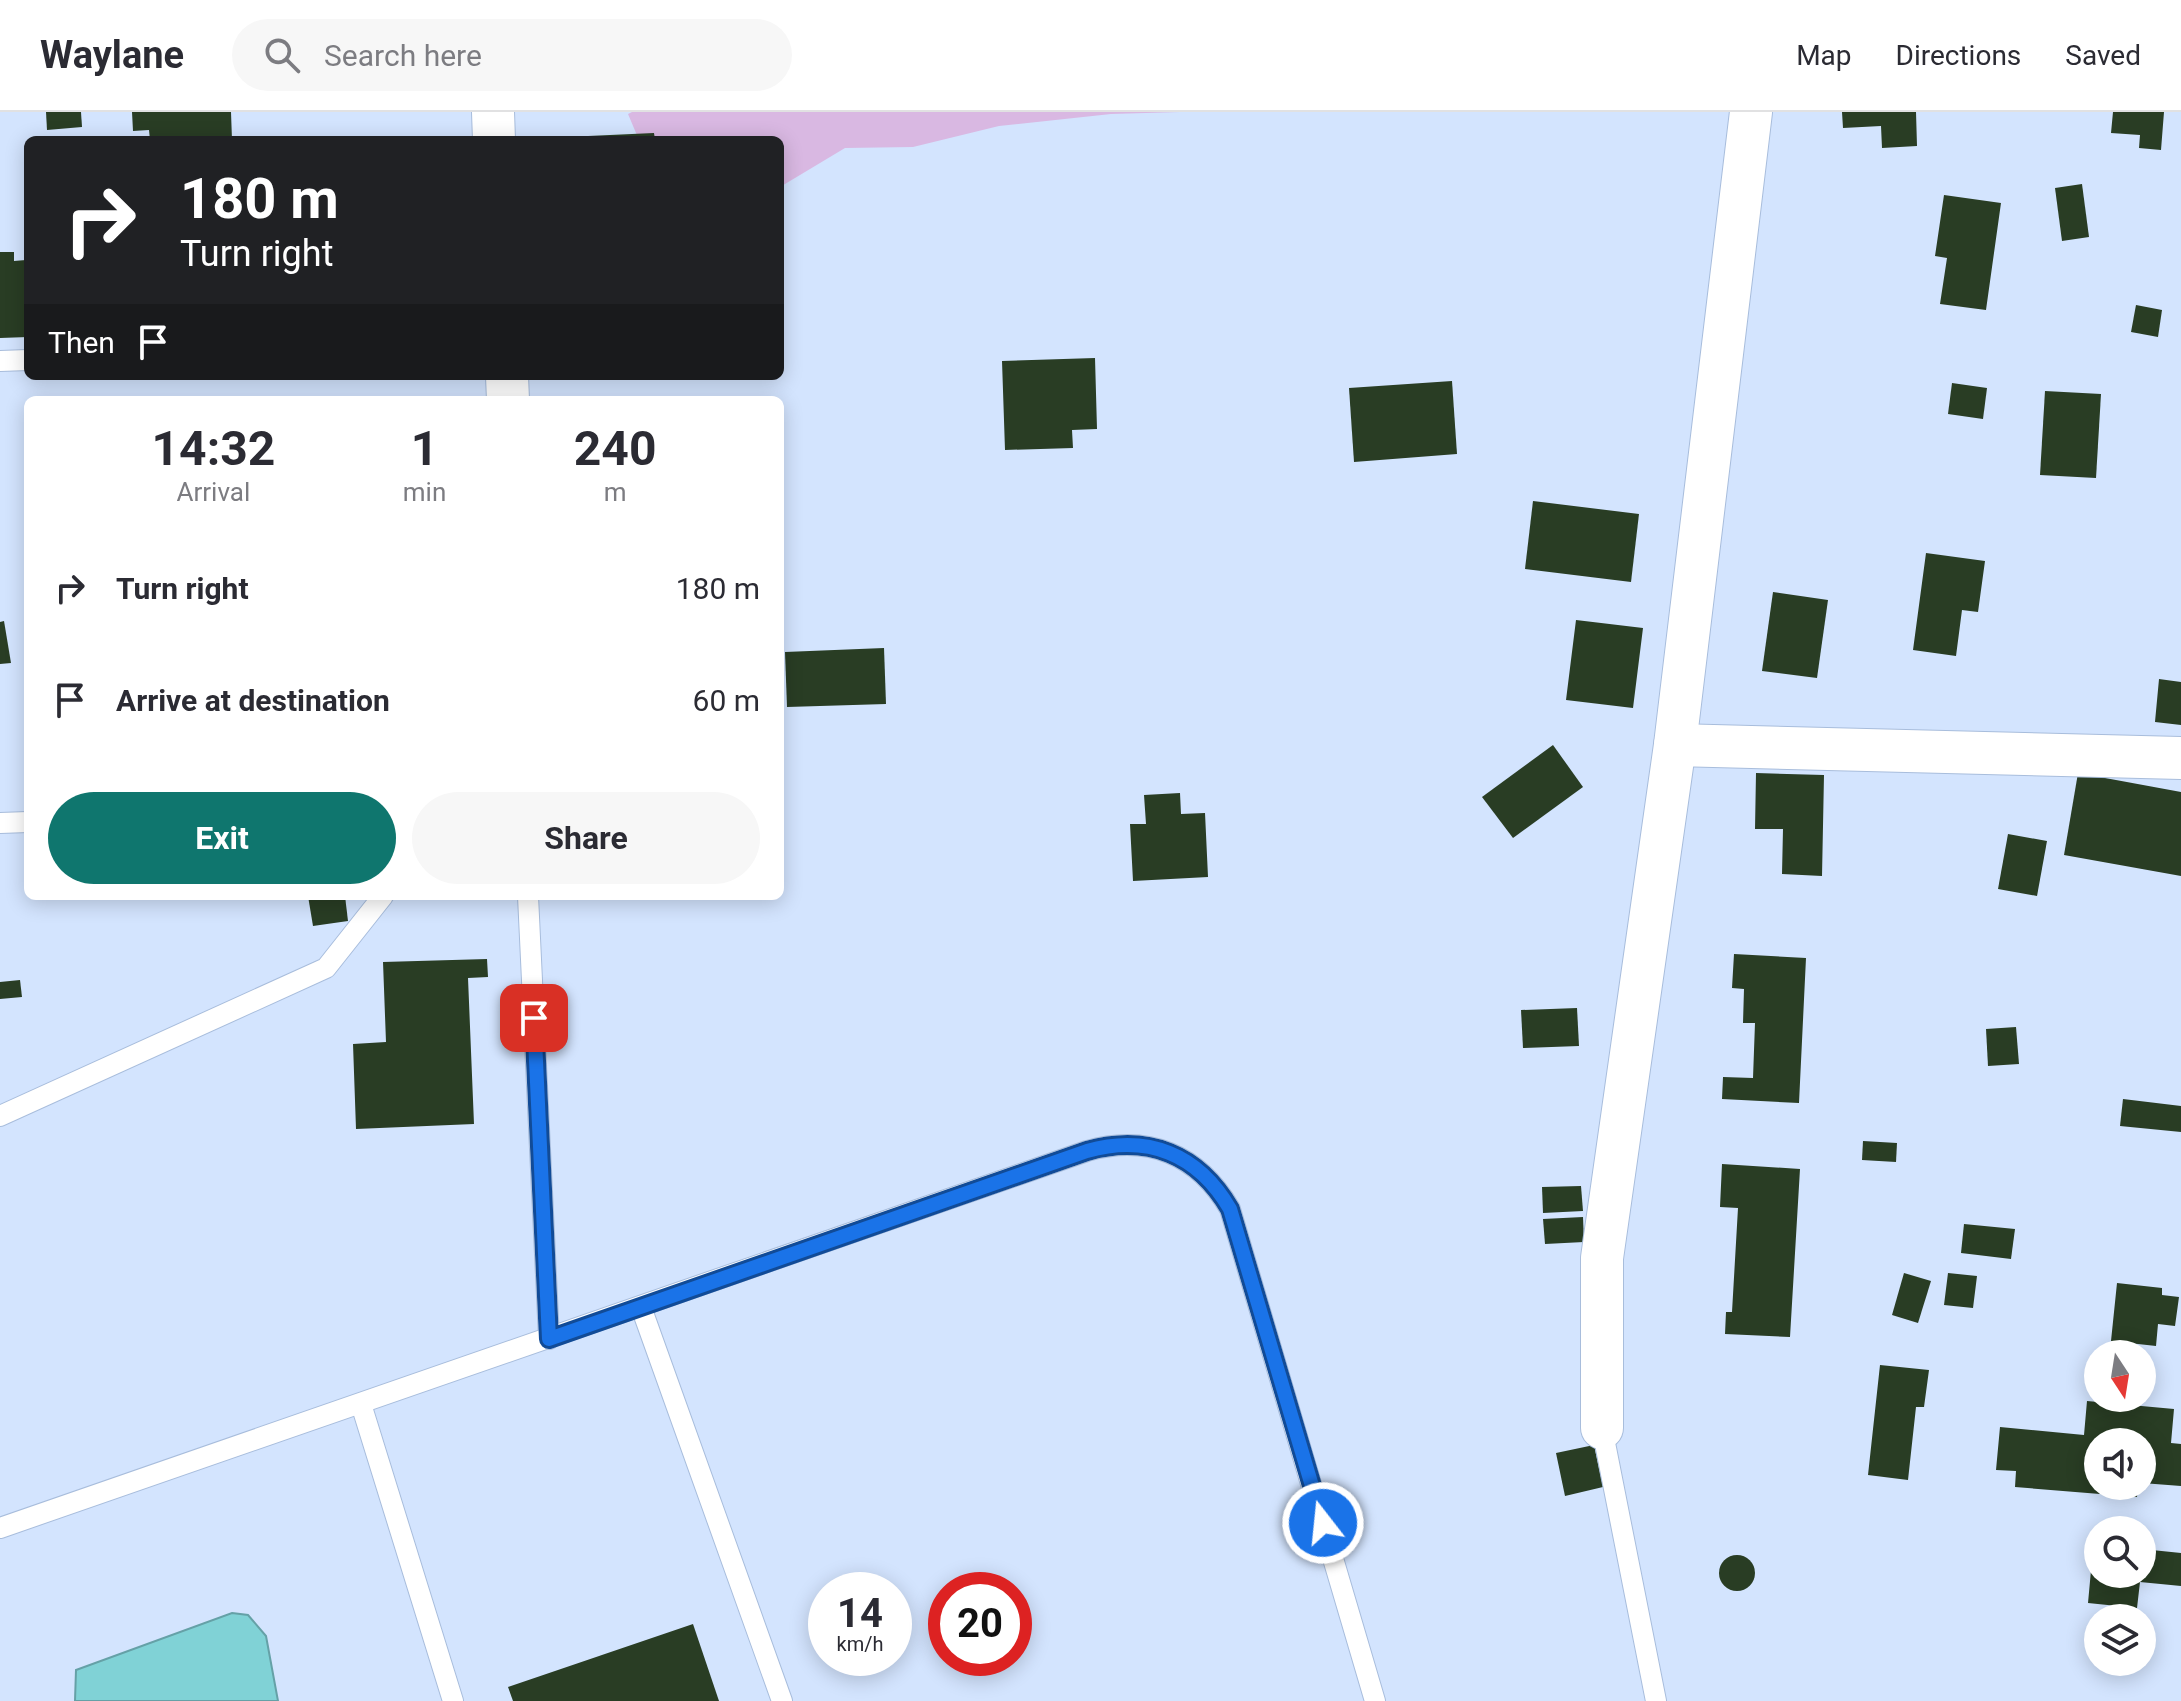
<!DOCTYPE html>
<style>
:root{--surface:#fff;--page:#f7f7f7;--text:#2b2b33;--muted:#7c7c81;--line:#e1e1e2;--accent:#0f766e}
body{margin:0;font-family:Roboto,sans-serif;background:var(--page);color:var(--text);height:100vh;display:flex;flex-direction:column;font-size:30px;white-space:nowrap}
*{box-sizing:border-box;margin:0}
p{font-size:26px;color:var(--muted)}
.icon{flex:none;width:44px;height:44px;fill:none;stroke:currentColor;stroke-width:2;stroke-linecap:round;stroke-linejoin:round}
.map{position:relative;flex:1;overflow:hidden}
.sheet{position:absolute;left:24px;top:284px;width:760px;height:504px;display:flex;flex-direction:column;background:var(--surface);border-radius:12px;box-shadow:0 4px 20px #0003}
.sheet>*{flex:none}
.banner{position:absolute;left:24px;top:24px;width:760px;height:244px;border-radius:12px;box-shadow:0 4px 20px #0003;background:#202124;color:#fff;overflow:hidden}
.needle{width:52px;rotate:168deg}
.controls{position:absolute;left:2084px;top:1228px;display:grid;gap:16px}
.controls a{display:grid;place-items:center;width:72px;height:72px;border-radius:50%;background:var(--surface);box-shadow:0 4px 20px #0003;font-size:40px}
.speed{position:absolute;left:808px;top:1460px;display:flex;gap:16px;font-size:40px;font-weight:700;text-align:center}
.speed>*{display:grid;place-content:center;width:104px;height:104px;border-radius:50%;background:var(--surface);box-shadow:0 4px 20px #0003;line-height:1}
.speed small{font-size:20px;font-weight:400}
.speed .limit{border:12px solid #d22;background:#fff;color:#111}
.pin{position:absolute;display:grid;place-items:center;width:68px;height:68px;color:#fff;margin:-34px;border-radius:16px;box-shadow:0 4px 12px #0006}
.me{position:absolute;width:88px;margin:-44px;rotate:344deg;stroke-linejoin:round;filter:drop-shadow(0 0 6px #0008)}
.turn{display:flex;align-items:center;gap:28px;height:168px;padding:0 24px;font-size:36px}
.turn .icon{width:104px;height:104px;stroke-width:2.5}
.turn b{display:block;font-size:56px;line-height:68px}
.then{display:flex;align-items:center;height:76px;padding:0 24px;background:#0003;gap:16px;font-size:30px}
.eta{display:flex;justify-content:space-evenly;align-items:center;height:136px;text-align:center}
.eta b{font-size:48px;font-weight:700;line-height:56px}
.action{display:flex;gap:16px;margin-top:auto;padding:16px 24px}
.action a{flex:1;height:92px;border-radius:48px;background:var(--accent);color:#fff;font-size:32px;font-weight:700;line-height:92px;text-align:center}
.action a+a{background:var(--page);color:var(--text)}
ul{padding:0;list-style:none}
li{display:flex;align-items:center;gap:24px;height:112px;padding:0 24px}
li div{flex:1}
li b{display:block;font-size:30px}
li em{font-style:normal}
header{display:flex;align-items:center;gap:48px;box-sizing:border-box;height:112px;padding:0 40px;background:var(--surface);border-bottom:2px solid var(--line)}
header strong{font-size:38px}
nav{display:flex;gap:44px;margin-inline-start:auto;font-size:28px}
.search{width:560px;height:72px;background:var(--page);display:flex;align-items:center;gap:20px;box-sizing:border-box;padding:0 28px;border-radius:44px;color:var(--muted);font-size:30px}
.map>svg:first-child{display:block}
.green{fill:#d9b8e2}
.water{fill:#80d2d6;stroke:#65a1a7;stroke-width:2}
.building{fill:#293d24}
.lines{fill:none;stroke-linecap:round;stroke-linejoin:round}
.service-casing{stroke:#a8bddc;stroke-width:22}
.minor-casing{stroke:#a8bddc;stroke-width:44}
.service{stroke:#fff;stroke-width:20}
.minor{stroke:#fff;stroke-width:42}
.route-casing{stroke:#114b97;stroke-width:20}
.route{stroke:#1a73e8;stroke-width:14}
</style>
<header>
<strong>Waylane</strong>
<div class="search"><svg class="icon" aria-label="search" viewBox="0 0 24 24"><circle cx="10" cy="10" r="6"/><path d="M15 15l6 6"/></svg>Search here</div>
<nav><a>Map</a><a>Directions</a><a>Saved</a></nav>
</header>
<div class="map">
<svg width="2181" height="1589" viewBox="0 0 2181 1589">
<rect width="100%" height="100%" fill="#d3e4fe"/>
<!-- green -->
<polygon class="green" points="632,0 1180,0 1111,2 999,14 913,35 845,36 780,75 780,28 639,28 628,2"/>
<!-- water -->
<polygon class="water" points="232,1501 248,1503 266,1524 278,1589 75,1589 76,1558"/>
<!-- building -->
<g class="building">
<polygon points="46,0 81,0 82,15 47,18"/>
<polygon points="132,0 231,0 232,28 150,28 149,18 133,19"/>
<polygon points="1842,0 1916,0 1917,34 1882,36 1881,14 1843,16"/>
<polygon points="2113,0 2164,0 2161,38 2139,36 2140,23 2111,21"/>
<polygon points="654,21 655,28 589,28 588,24"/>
<polygon points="2082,72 2089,125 2062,129 2055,76"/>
<polygon points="1944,83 2001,91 1986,198 1940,192 1947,146 1935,144"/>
<polygon points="0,140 14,140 14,149 26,148 28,225 0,226"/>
<polygon points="2136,193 2162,198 2158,225 2131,220"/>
<polygon points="1095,246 1097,317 1072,318 1073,336 1005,338 1002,249"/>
<polygon points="1452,269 1457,342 1354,350 1349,276"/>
<polygon points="1952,271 1987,276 1983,307 1948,302"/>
<polygon points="2045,279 2101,282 2096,366 2040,363"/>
<polygon points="1533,389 1639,402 1631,470 1525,457"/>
<polygon points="1926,441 1985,449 1978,500 1962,498 1956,544 1913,538"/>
<polygon points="1773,480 1828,488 1817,566 1762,559"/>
<polygon points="1576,508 1643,516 1633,596 1566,588"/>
<polygon points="4,509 11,551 0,552 0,510"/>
<polygon points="884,536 886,592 787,595 785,540"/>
<polygon points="2159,567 2181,570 2181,613 2155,610"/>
<polygon points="1553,633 1583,675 1513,726 1482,685"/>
<polygon points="1756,661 1824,663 1822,764 1782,762 1783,717 1755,717"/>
<polygon points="2078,661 2181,680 2181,764 2064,743"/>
<polygon points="1180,681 1181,702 1205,701 1208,765 1133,769 1130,712 1146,712 1144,683"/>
<polygon points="2008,722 2047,729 2037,784 1998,777"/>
<polygon points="308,784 345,784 348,809 313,814"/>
<polygon points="1734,842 1806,846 1799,991 1722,987 1723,965 1753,966 1755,911 1743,911 1744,877 1732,876"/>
<polygon points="487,847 488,865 468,866 474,1012 356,1017 353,932 386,930 383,850"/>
<polygon points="20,868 22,885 0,887 0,870"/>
<polygon points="1577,896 1579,934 1523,936 1521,898"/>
<polygon points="2016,915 2019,952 1988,954 1986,917"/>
<polygon points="2123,987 2181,994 2181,1020 2120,1014"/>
<polygon points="1863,1029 1897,1031 1896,1050 1862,1048"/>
<polygon points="1722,1052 1800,1057 1790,1225 1725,1222 1726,1200 1732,1200 1738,1096 1720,1095"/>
<polygon points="1581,1074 1583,1099 1543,1101 1542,1075"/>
<polygon points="1583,1105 1584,1130 1545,1132 1543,1107"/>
<polygon points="1964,1112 2015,1117 2011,1147 1961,1141"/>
<polygon points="1904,1161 1931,1169 1918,1211 1892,1203"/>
<polygon points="1948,1161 1977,1164 1973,1196 1944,1193"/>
<polygon points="2117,1171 2162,1176 2162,1183 2179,1185 2175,1214 2158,1212 2156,1234 2111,1229"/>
<polygon points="1880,1253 1929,1258 1924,1295 1916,1295 1908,1368 1868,1363"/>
<polygon points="2087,1289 2174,1297 2171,1331 2181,1332 2181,1374 2142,1371 2142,1330 2098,1330 2098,1374 2138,1374 2137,1385 2015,1375 2016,1359 1996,1358 2000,1315 2084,1323"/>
<polygon points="1594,1333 1603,1375 1565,1384 1556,1341"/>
<polygon points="2095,1415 2107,1416 2107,1418 2098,1418 2098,1462 2142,1462 2142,1437 2181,1441 2181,1474 2140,1470 2137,1496 2088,1491"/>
<circle cx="1737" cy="1461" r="18"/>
<polygon points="693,1512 719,1589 513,1589 508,1575"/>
</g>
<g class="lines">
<defs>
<g id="service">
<polyline points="0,249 28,248"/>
<polyline points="0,711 28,710"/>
<polyline points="528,784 549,1227"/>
<polyline points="0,1004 326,856 383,784"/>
<polyline points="641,1195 782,1589"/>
<polyline points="361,1292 453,1589"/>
<polyline points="1602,1316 1656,1589"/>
<path d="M0,1416l1087,-377c61,-17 111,3 143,58l145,492"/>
</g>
<g id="minor">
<polyline points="493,0 494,28"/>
<polyline points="507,264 508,288"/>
<polyline points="1675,633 2181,646"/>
<polyline points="1602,1316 1602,1146 1675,633 1751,0"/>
</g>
</defs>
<!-- service casing -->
<use href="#service" class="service-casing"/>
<!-- minor casing -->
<use href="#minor" class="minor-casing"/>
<!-- service -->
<use href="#service" class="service"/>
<!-- minor -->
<use href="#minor" class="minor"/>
</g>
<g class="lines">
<defs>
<path id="route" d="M534,906l15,321 538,-188c61,-17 111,3 143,58l93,314"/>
</defs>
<!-- route casing -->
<use href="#route" class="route-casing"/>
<!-- route -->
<use href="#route" class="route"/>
</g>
</svg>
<div class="controls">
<a><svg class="needle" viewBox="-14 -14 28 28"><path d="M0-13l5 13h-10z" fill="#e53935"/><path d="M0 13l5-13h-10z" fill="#7c7c81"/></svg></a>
<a><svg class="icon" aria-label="sound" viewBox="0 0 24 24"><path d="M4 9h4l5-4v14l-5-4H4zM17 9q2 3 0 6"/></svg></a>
<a><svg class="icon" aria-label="search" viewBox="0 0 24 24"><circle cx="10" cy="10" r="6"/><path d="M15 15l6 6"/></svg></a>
<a><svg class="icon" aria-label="layers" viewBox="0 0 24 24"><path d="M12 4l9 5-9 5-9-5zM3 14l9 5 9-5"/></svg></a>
</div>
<div class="speed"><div>14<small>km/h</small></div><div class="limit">20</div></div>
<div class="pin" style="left:534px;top:906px;background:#d93025"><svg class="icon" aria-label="arrive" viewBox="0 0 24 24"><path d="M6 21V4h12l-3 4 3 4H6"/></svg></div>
<svg class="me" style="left:1323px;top:1411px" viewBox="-20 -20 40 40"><circle r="17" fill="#1a73e8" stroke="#fff" stroke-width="3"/><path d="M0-11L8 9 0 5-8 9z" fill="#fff"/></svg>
<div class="banner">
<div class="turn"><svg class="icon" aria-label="right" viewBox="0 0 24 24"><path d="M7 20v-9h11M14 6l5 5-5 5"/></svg><div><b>180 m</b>Turn right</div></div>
<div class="then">Then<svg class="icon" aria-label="arrive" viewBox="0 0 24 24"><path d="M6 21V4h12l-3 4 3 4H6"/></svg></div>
</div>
<section class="sheet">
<div class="eta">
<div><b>14:32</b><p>Arrival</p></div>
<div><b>1</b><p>min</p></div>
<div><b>240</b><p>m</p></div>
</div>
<ul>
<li><svg class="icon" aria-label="right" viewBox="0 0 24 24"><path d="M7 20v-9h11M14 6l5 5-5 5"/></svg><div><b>Turn right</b></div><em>180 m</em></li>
<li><svg class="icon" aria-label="arrive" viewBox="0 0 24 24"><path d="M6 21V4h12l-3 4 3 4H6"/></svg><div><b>Arrive at destination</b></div><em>60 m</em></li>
</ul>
<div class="action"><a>Exit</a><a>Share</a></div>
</section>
</div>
